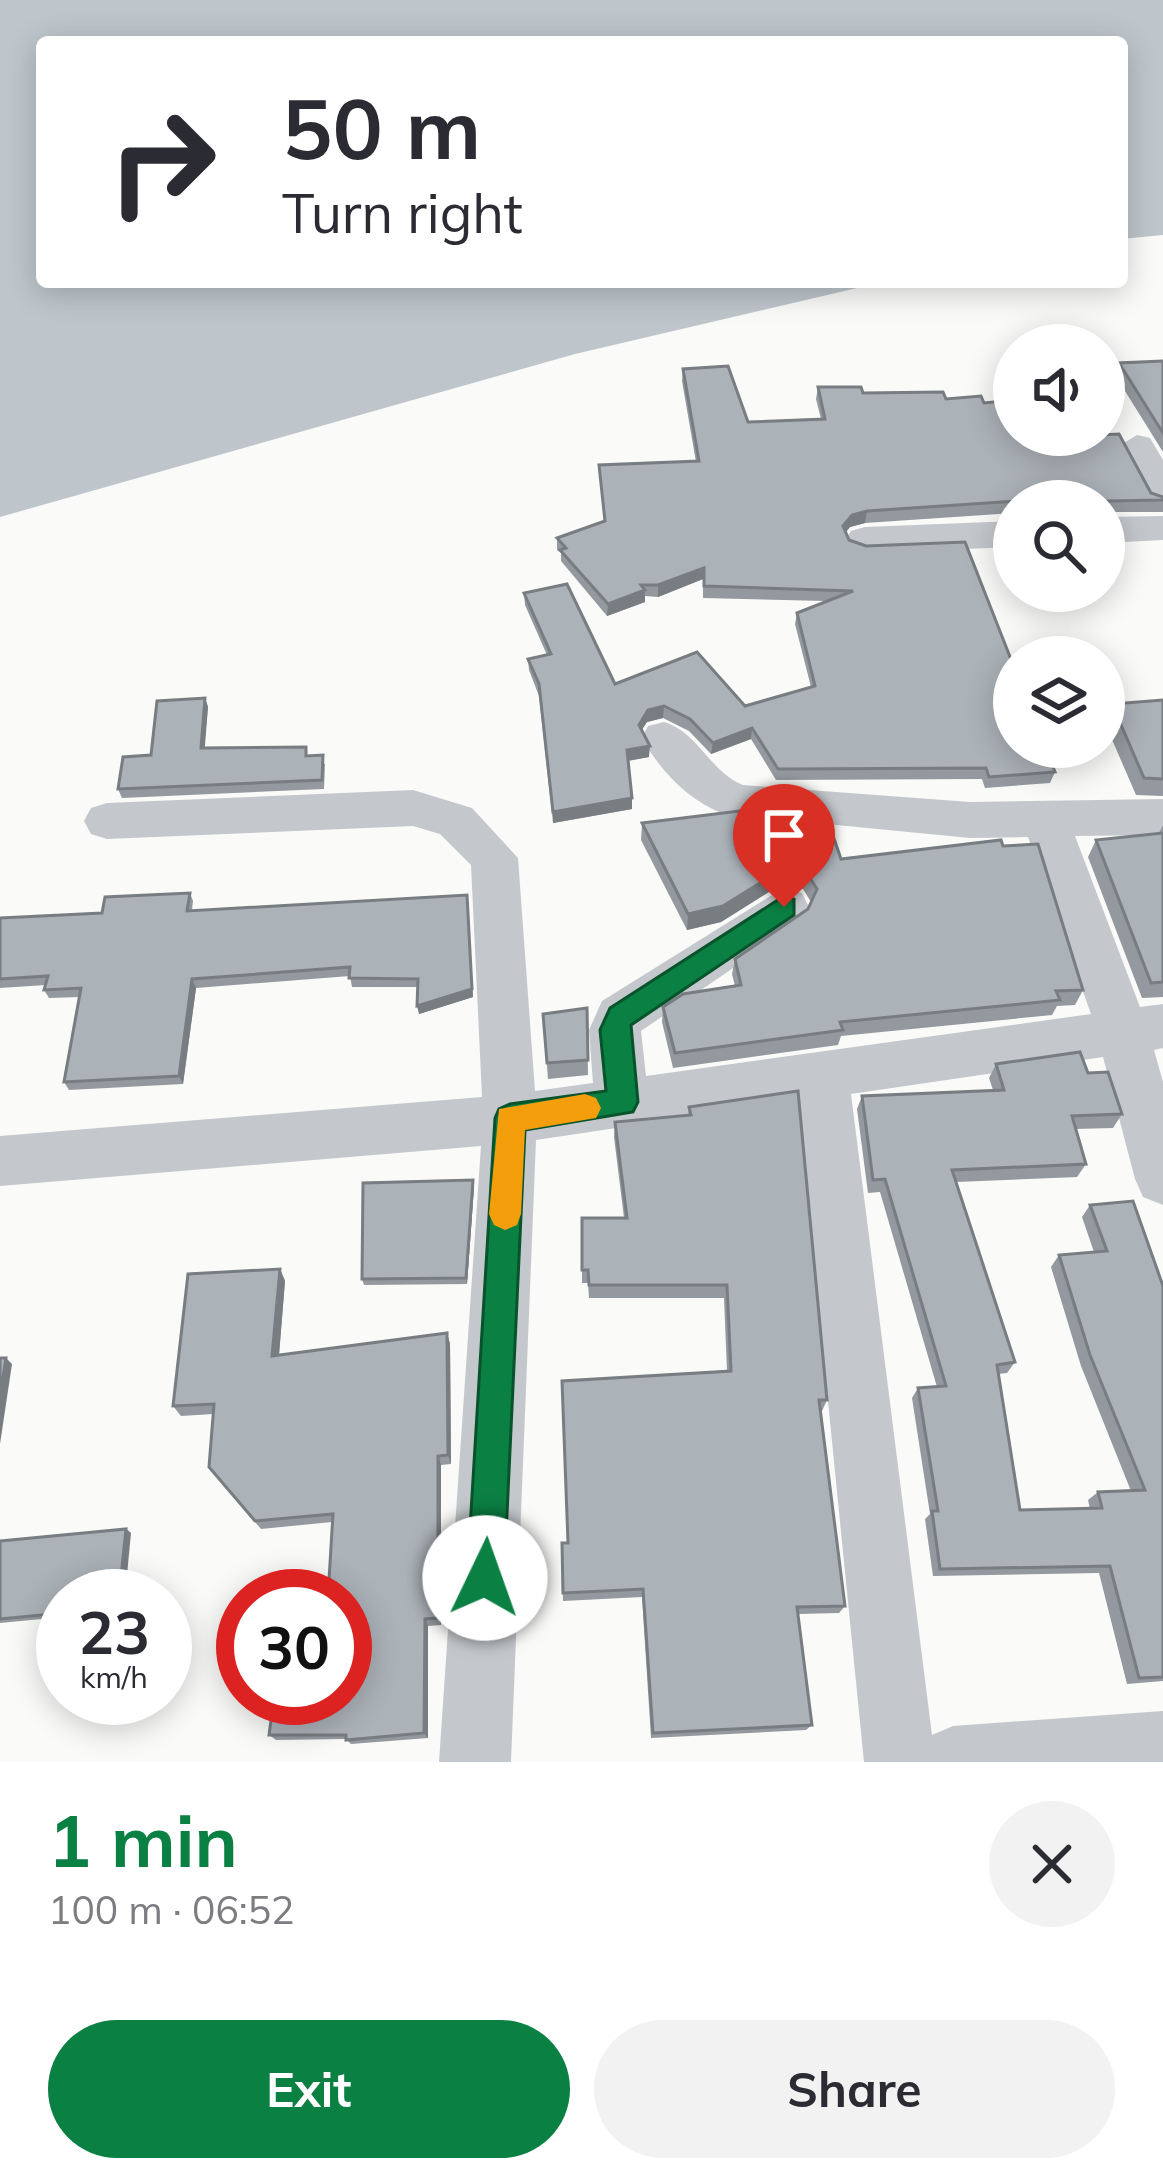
<!DOCTYPE html>
<meta charset="utf-8">
<style>
:root{--surface:#fff;--page:#f2f2f3;--text:#2b2b33;--muted:#7c7c81;--accent:#0b8043}
body{margin:0;font-family:Mulish,sans-serif;background:var(--page);color:var(--text);height:100vh;display:flex;flex-direction:column;font-size:45px;white-space:nowrap}
*{box-sizing:border-box;margin:0}
p{font-size:39px;color:var(--muted)}
.icon{flex:none;width:66px;height:66px;fill:none;stroke:currentColor;stroke-width:2;stroke-linecap:round;stroke-linejoin:round}
.map{position:relative;height:1762px;overflow:hidden}
.sheet{display:flex;flex-direction:column;background:var(--surface);flex:1}
.sheet>*{flex:none}
.hud{position:absolute;left:36px;top:36px;width:1092px;height:252px;border-radius:12px;box-shadow:0 6px 30px #0003;background:#fff;color:var(--text);overflow:hidden}
.controls{position:absolute;left:993px;top:324px;display:grid;gap:24px}
.controls a{display:grid;place-items:center;width:132px;height:132px;border-radius:50%;background:var(--surface);box-shadow:0 6px 30px #0003;font-size:60px}
.speed{position:absolute;left:36px;top:1569px;display:flex;gap:24px;font-size:60px;font-weight:700;text-align:center}
.speed>*{display:grid;place-content:center;width:156px;height:156px;border-radius:50%;background:var(--surface);box-shadow:0 6px 30px #0003;line-height:1}
.speed small{font-size:30px;font-weight:400}
.speed .limit{border:18px solid #d22;background:#fff;color:#111}
.pin{position:absolute;display:grid;place-items:center;width:102px;height:102px;color:#fff;margin:-123px -51px;border-radius:50% 50% 50% 0;rotate:-45deg;box-shadow:0 0 12px #0007}
.pin .icon{rotate:45deg}
.me{position:absolute;width:132px;margin:-66px;rotate:3deg;stroke-linejoin:round;filter:drop-shadow(0 0 9px #0008)}
.turn{display:flex;align-items:center;gap:42px;height:252px;padding:0 48px;font-size:54px}
.turn .icon{width:156px;height:156px;stroke-width:2.5}
.turn b{display:block;font-size:84px;line-height:102px}
.round{display:grid;place-items:center;flex:none;width:126px;height:126px;border-radius:63px;background:var(--page)}
.headline{display:flex;align-items:center;justify-content:space-between;height:204px;padding:0 48px}
h1{font-size:72px;font-weight:700;line-height:90px;color:var(--accent)}
.primary-button{display:flex;gap:24px;margin-top:auto;padding:24px 48px}
.primary-button a{flex:1;height:138px;border-radius:72px;background:var(--accent);color:#fff;font-size:48px;font-weight:700;line-height:138px;text-align:center}
.primary-button a+a{background:var(--page);color:var(--text)}
.map>svg:first-child{display:block}
.water{fill:#bec6cb}
.lines{fill:none;stroke-linecap:round;stroke-linejoin:round}
.street{fill:#c4c7cb;fill-rule:evenodd}
.wall{fill:#93999e}
.shaded-wall{fill:#787d81}
.building{fill:#abb2b8;stroke:#787d81;stroke-width:3}
.route{fill:#0b8043;stroke:#07532c;stroke-width:3}
.slow{fill:#f59e0b}
</style>
<div class="map">
<svg width="1163" height="1762" viewBox="0 0 1163 1762">
<rect width="100%" height="100%" fill="#fafaf8"/>
<!-- water -->
<polygon class="water" points="0,0 1163,0 1163,235 1122,239 1122,42 42,42 42,282 883,282 575,354 0,517"/>
<g class="lines">
<!-- street -->
<g class="street">
<polygon points="1137,435 1150,438 1163,460 1163,506 1150,502 1119,446"/>
<polygon points="1163,516 1163,540 1104,543 1104,517"/>
<polygon points="1014,521 1014,547 865,553 851,549 845,540 851,531 865,527"/>
<path d="M664,722c34,10 46,50 79,63l227,17 193,-3v36l-88,1 65,171 23,-3v44l-9,2 9,32v123l-20,-8 -8,-18 -32,-122 -252,37 81,641 21,-9 210,-15v51h-299l-66,-661 -262,39 -25,622h-72l42,-616 -481,40v-50l482,-39 -11,-232 -31,-31 -27,-8 -306,13 -16,-5 -7,-13 7,-13 16,-5 306,-13 59,18 46,50 17,233 58,-8 -4,-53 13,-29 183,-114 17,6 7,14 -7,14 -161,110 5,45 445,-62 -63,-177 -58,1 -246,-24c-36,-14 -63,-42 -82,-76l6,-12z"/>
</g>
</g>
<!-- wall -->
<g class="wall">
<polygon points="1163,361 1163,452 1115,375 1119,363"/>
<polygon points="683,369 748,422 821,419 816,399 818,387 863,393 984,403 1038,438 1163,497 1163,512 1105,512 1014,501 1014,513 865,523 850,527 846,532 849,540 1055,772 1050,783 985,788 982,779 776,780 751,739 711,754 689,731 663,718 647,722 641,730 649,757 628,761 632,809 553,823 539,696 529,670 528,659 547,655 525,605 524,593 615,684 745,706 811,687 795,624 797,613 826,601 703,598 703,579 658,597 645,596 645,602 607,616 561,561 561,553 557,550 557,538 604,521 599,465 696,462 682,381"/>
<polygon points="205,698 208,707 204,748 308,756 325,764 324,789 122,798 118,789"/>
<polygon points="1163,700 1163,796 1136,795 1104,721 1112,704"/>
<polygon points="642,823 841,859 1083,990 1075,1005 1057,1006 1052,1015 841,1036 838,1045 673,1068 662,1022 663,1007 735,986 732,974 735,959 808,909 811,902 803,889 783,883 721,922 687,930 641,840"/>
<polygon points="1163,825 1163,997 1142,998 1088,857 1096,840 1159,833"/>
<polygon points="190,893 193,901 192,910 467,895 473,997 419,1014 418,987 352,987 350,976 196,988 183,1084 69,1090 64,1082 80,997 49,998 44,990 46,985 0,988 0,918 102,913"/>
<polygon points="587,1008 588,1075 548,1079 543,1014"/>
<polygon points="996,1064 1088,1073 1122,1114 1113,1128 1075,1129 1086,1164 1077,1177 956,1182 1015,1362 1007,1373 998,1374 1020,1510 1090,1509 1088,1500 1098,1492 1131,1491 1081,1366 1051,1267 1059,1255 1094,1252 1082,1217 1090,1205 1163,1286 1163,1681 1127,1684 1099,1573 933,1576 925,1519 930,1514 912,1398 918,1388 937,1387 880,1192 868,1193 857,1109 862,1096 993,1090 989,1078"/>
<polygon points="689,1107 827,1400 822,1411 820,1411 845,1606 839,1613 798,1614 812,1725 806,1730 651,1738 642,1597 563,1601 562,1543 568,1543 727,1371 724,1298 589,1298 588,1283 582,1283 582,1218 624,1218 614,1137 615,1122 688,1116"/>
<polygon points="474,1187 467,1284 364,1285 362,1279"/>
<polygon points="280,1269 285,1281 279,1355 447,1333 450,1344 451,1464 441,1465 441,1625 428,1626 428,1738 351,1744 346,1739 276,1740 269,1735 345,1698 332,1522 261,1529 209,1467 213,1414 181,1416 173,1406"/>
<polygon points="126,1529 131,1533 63,1596 63,1617 0,1623 0,1541"/>
</g>
<!-- shaded-wall -->
<g class="shaded-wall">
<polygon points="867,511 865,523 850,527 841,538 843,526 852,515"/>
<polygon points="704,568 703,579 658,597 658,585"/>
<polygon points="645,590 645,602 607,616 608,604"/>
<polygon points="205,698 208,707 204,758 201,748"/>
<polygon points="664,706 663,718 647,722 638,736 639,725 648,710"/>
<polygon points="752,728 751,739 711,754 713,743"/>
<polygon points="650,746 649,757 626,761 627,750"/>
<polygon points="632,798 632,809 553,823 553,812"/>
<polygon points="786,867 783,883 721,922 687,930 688,914"/>
<polygon points="467,895 473,997 419,1014 417,1006"/>
<polygon points="192,979 196,988 183,1084 179,1076"/>
<polygon points="473,1180 474,1187 467,1284 466,1278"/>
<polygon points="280,1269 285,1281 278,1367 272,1356"/>
<polygon points="447,1333 450,1344 451,1464 448,1455"/>
<polygon points="6,1358 12,1364 0,1444 0,1395"/>
<polygon points="438,1456 441,1465 441,1625 438,1618"/>
<polygon points="126,1529 131,1533 125,1596 119,1596"/>
<polygon points="425,1619 428,1626 428,1738 424,1733"/>
</g>
<!-- building -->
<g class="building">
<polygon points="1163,361 1163,433 1119,363"/>
<polygon points="728,366 748,422 825,419 818,387 861,387 863,393 943,392 946,399 981,396 984,403 1014,400 1014,435 1036,435 1038,438 1119,434 1151,493 1163,497 1163,500 1108,501 1104,514 1104,501 1017,501 867,511 852,515 843,526 849,540 866,546 965,542 1014,667 1014,747 1045,747 1055,772 989,777 986,768 778,769 752,728 713,743 690,719 664,706 648,710 639,725 650,746 627,750 632,798 553,812 539,684 528,659 551,654 524,593 567,584 615,684 697,652 745,706 815,686 797,613 853,591 704,586 704,568 658,585 641,585 645,590 608,604 560,550 566,548 557,538 605,521 599,465 699,461 683,369"/>
<polygon points="205,698 201,748 306,747 306,756 323,755 322,780 118,789 123,757 151,755 157,701"/>
<polygon points="1163,700 1163,779 1144,778 1112,704"/>
<polygon points="773,807 825,812 841,859 1001,840 1003,846 1038,844 1083,990 1056,991 1060,1000 840,1022 843,1030 675,1053 663,1007 683,994 741,985 735,959 808,909 817,889 807,873 786,867 723,906 688,914 642,823"/>
<polygon points="1163,833 1163,982 1151,983 1096,840"/>
<polygon points="190,893 187,911 467,895 472,989 417,1006 418,979 349,978 350,967 192,979 179,1076 64,1082 81,988 44,990 48,976 0,979 0,918 102,913 105,897"/>
<polygon points="587,1008 588,1060 547,1063 543,1014"/>
<polygon points="1080,1052 1088,1073 1108,1072 1122,1114 1072,1116 1086,1164 952,1170 1015,1362 997,1365 1020,1510 1102,1508 1098,1492 1145,1490 1090,1355 1059,1255 1107,1251 1090,1205 1133,1201 1163,1286 1163,1677 1139,1678 1110,1566 940,1569 932,1511 938,1511 918,1388 946,1386 885,1179 873,1180 862,1096 1004,1090 996,1064"/>
<polygon points="798,1091 827,1400 819,1400 845,1606 797,1607 812,1725 653,1733 643,1589 563,1593 562,1543 568,1543 562,1381 731,1371 727,1285 589,1285 588,1270 582,1270 582,1218 627,1218 615,1122 691,1115 689,1107"/>
<polygon points="473,1180 466,1278 362,1279 363,1183"/>
<polygon points="280,1269 272,1356 447,1333 448,1455 438,1456 438,1618 425,1619 424,1733 346,1740 346,1735 269,1735 274,1698 345,1698 345,1596 328,1596 333,1514 255,1521 209,1467 214,1404 173,1406 188,1274"/>
<polygon points="0,1358 6,1358 0,1395"/>
<polygon points="126,1529 119,1596 63,1596 63,1613 0,1619 0,1541"/>
</g>
<!-- route -->
<polygon class="route" points="784,896 794,899 794,915 631,1025 638,1102 633,1112 525,1130 504,1578 499,1592 485,1597 472,1592 467,1578 495,1118 499,1109 510,1104 606,1091 600,1030 610,1008"/>
<!-- slow -->
<polygon class="slow" points="585,1094 596,1098 601,1108 596,1118 525,1130 521,1214 517,1225 505,1230 494,1225 489,1214 499,1109"/>
</svg>
<div class="controls">
<a><svg class="icon" aria-label="sound" viewBox="0 0 24 24"><path d="M4 9h4l5-4v14l-5-4H4zM17 9q2 3 0 6"/></svg></a>
<a><svg class="icon" aria-label="search" viewBox="0 0 24 24"><circle cx="10" cy="10" r="6"/><path d="M15 15l6 6"/></svg></a>
<a><svg class="icon" aria-label="layers" viewBox="0 0 24 24"><path d="M12 4l9 5-9 5-9-5zM3 14l9 5 9-5"/></svg></a>
</div>
<div class="speed"><div>23<small>km/h</small></div><div class="limit">30</div></div>
<div class="pin" style="left:784px;top:907px;background:#d93025"><svg class="icon" aria-label="arrive" viewBox="0 0 24 24"><path d="M6 21V4h12l-3 4 3 4H6"/></svg></div>
<svg class="me" style="left:485px;top:1578px" viewBox="-20 -20 40 40"><circle r="19" fill="#fff"/><path d="M0-13L10 11 0 6-10 11z" fill="#0b8043"/></svg>
<div class="hud">
<div class="turn"><svg class="icon" aria-label="right" viewBox="0 0 24 24"><path d="M7 20v-9h11M14 6l5 5-5 5"/></svg><div><b>50 m</b>Turn right</div></div>
</div>
</div>
<section class="sheet">
<div class="headline"><div><h1>1 min</h1><p>100 m · 06:52</p></div><a class="round"><svg class="icon" aria-label="close" viewBox="0 0 24 24"><path d="M6 6l12 12M18 6L6 18"/></svg></a></div>
<div class="primary-button"><a>Exit</a><a>Share</a></div>
</section>
